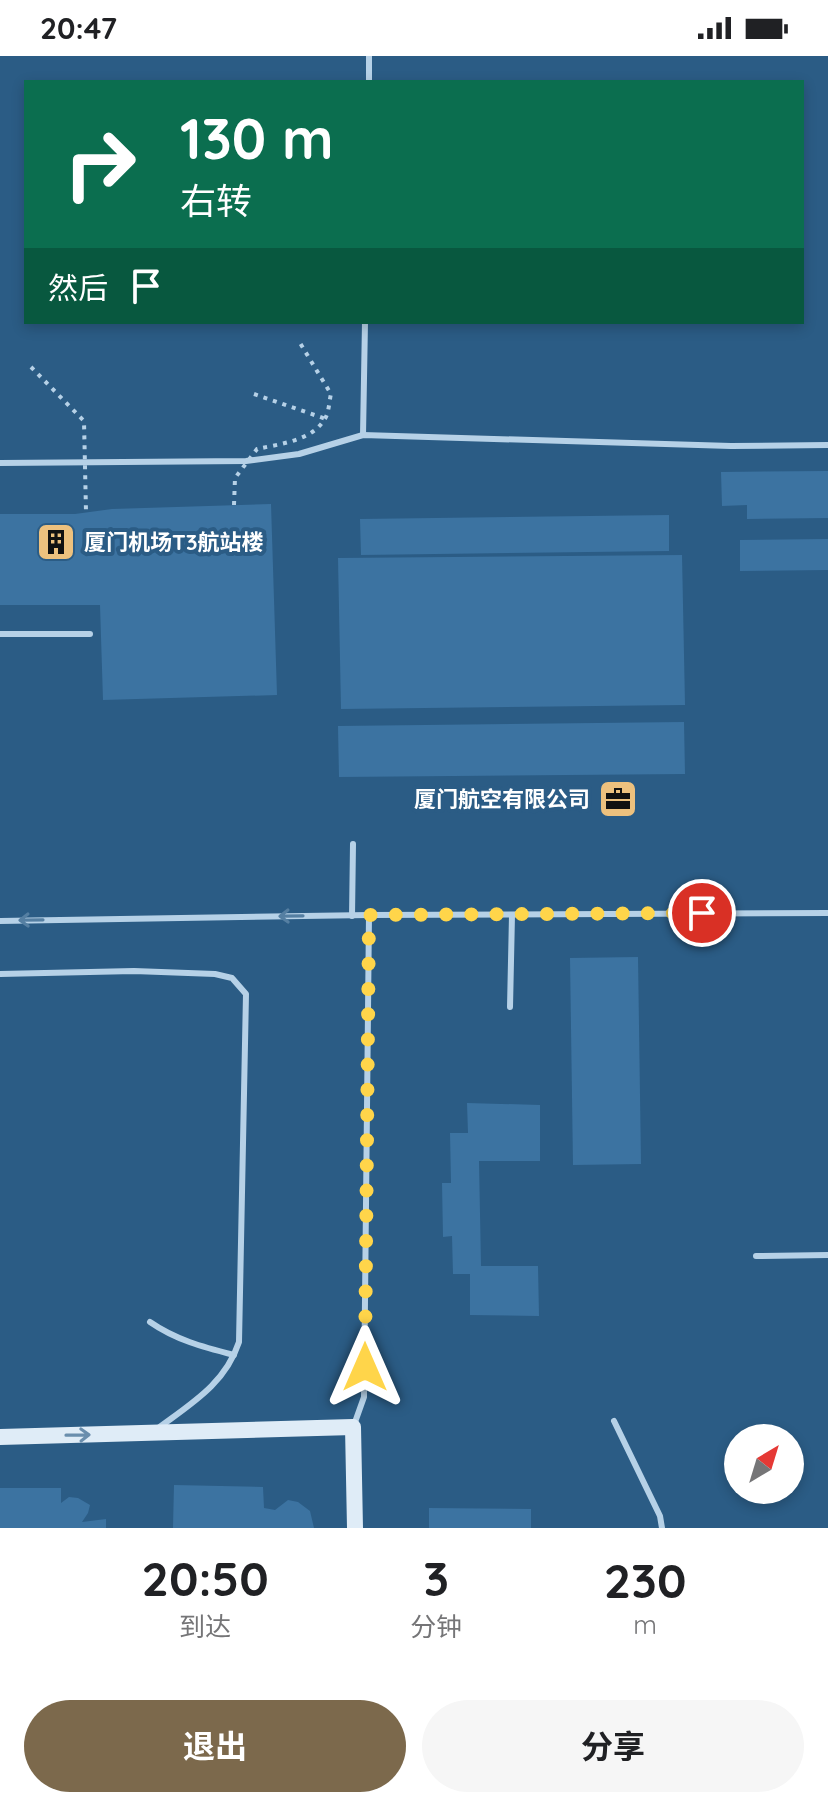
<!DOCTYPE html>
<html lang="zh">
<meta charset="utf-8">
<style>
:root{--surface:#fff;--page:#f6f6f6;--text:#202124;--muted:#757577;--accent:#7c694c}
body{margin:0;font-family:Quicksand,"Noto Sans SC",sans-serif;background:var(--page);color:var(--text);height:100vh;display:flex;flex-direction:column;font-size:30px;white-space:nowrap}
*{box-sizing:border-box;margin:0}
p{font-size:26px;color:var(--muted)}
.icon{flex:none;width:44px;height:44px;fill:none;stroke:currentColor;stroke-width:2;stroke-linecap:round;stroke-linejoin:round}
.map{position:relative;height:1472px;overflow:hidden}
.drawer{display:flex;flex-direction:column;background:var(--surface);flex:1}
.drawer>*{flex:none}
.top-card{position:absolute;left:24px;top:24px;width:780px;height:244px;border-radius:0px;box-shadow:0 4px 12px #0003;background:#0b6e4f;color:#fff;overflow:hidden}
.needle{width:52px;rotate:38deg}
.fabs{position:absolute;left:724px;top:1368px;display:grid;gap:16px}
.fabs a{display:grid;place-items:center;width:80px;height:80px;border-radius:50%;background:var(--surface);box-shadow:0 4px 12px #0003;font-size:40px}
.pin{position:absolute;display:grid;place-items:center;width:68px;height:68px;color:#fff;margin:-34px;border:4px solid #fff;border-radius:50%;box-shadow:0 2px 8px #0007}
.me{position:absolute;width:88px;margin:-44px;rotate:0deg;stroke-linejoin:round;filter:drop-shadow(0 0 6px #0008)}
.turn{display:flex;align-items:center;gap:28px;height:168px;padding:0 24px;font-size:36px}
.turn .icon{width:104px;height:104px;stroke-width:2.5}
.turn b{display:block;font-size:56px;line-height:68px}
.then{display:flex;align-items:center;height:76px;padding:0 24px;background:#0003;gap:16px;font-size:30px}
.eta{display:flex;justify-content:space-evenly;align-items:center;height:136px;text-align:center}
.eta b{font-size:48px;font-weight:700;line-height:56px}
.action{display:flex;gap:16px;margin-top:auto;padding:16px 24px}
.action a{flex:1;height:92px;border-radius:48px;background:var(--accent);color:#fff;font-size:32px;font-weight:700;line-height:92px;text-align:center}
.action a+a{background:var(--page);color:var(--text)}
.status{display:flex;justify-content:space-between;align-items:center;height:56px;padding:0 40px;background:var(--surface);direction:ltr}
.status svg{height:22px;fill:currentColor}
.map>svg:first-child{display:block}
.building{fill:#3c73a1}
.lines{fill:none;stroke-linecap:round;stroke-linejoin:round}
.path{stroke:#b6d1e7;stroke-width:4;stroke-dasharray:4 6;stroke-linecap:butt}
.service{stroke:#b6d1e7;stroke-width:6}
.secondary{stroke:#dfecf7;stroke-width:16}
.path-bridge{stroke:#b6d1e7;stroke-width:4;stroke-dasharray:4 6;stroke-linecap:butt}
.oneway{stroke:#557fa2}
.oneway2{stroke:#6a8ead}
.route{stroke:#ffd54a;stroke-width:14;stroke-dasharray:0 25.2}
.labels{text-anchor:middle;dominant-baseline:central;stroke-width:8;stroke-linejoin:round;paint-order:stroke}
.poi-label{font-size:22px;font-weight:bold;fill:#fff;stroke:#2b5c85;text-anchor:start}
</style>
<div class="status"><b>20:47</b><svg viewBox="0 0 49 12"><path d="M0 12V9h3v3zM5 12V6h3v6zM10 12V3h3v9zM15 12V0h3v12zM26 1h20v11H26zM47 4h2v5h-2z"/></svg></div>
<div class="map">
<svg width="828" height="1472" viewBox="0 0 828 1472">
<rect width="100%" height="100%" fill="#2b5c85"/>
<!-- building -->
<g class="building">
<polygon points="828,415 828,462 747,463 747,449 722,450 721,416"/>
<polygon points="271,448 277,639 103,644 100,549 0,549 0,458 75,458 112,453"/>
<polygon points="669,459 669,495 361,499 360,463"/>
<polygon points="828,483 828,514 740,515 740,484"/>
<polygon points="682,499 685,649 341,653 338,502"/>
<polygon points="684,666 685,718 339,721 338,670"/>
<polygon points="638,901 641,1108 573,1109 570,902"/>
<polygon points="467,1047 540,1049 540,1105 479,1105 481,1210 538,1210 539,1260 470,1259 470,1218 453,1218 452,1180 443,1181 442,1127 451,1127 450,1077 468,1077"/>
<polygon points="174,1429 263,1431 264,1452 275,1454 288,1444 298,1446 310,1455 314,1472 173,1472"/>
<polygon points="0,1432 61,1432 61,1447 69,1441 78,1442 90,1449 88,1457 82,1466 106,1463 106,1472 0,1472"/>
<polygon points="429,1452 531,1453 531,1472 429,1472"/>
</g>
<g class="lines">
<!-- path -->
<polyline class="path" points="254,338 326,363"/>
<!-- service -->
<g class="service">
<polyline points="369,26 369,0"/>
<polyline points="363,379 365,266"/>
<polyline points="0,407 246,405 299,398 363,379 731,390 828,389"/>
<polyline points="0,578 90,578"/>
<polyline points="352,860 353,788"/>
<polyline points="0,865 369,859 828,857"/>
<path d="M0,918l134,-3 81,3 17,4 14,16 -7,348c-14,42 -47,61 -82,87"/>
<polyline points="510,951 512,859"/>
<polyline points="756,1200 828,1199"/>
<path d="M150,1266c26,18 53,25 84,33"/>
<polyline points="614,1365 660,1460 662,1472"/>
<polyline points="354,1369 364,1341 369,859"/>
</g>
<!-- secondary -->
<polyline class="secondary" points="0,1381 353,1371 355,1472"/>
<!-- path-bridge -->
<g class="path-bridge">
<polyline points="31,311 84,365 86,456"/>
<path d="M234,449l1,-27 22,-29c22,-5 54,-8 67,-29 5,-6 5,-18 7,-26l-31,-51"/>
</g>
</g>
<!-- one-way arrows -->
<defs><path id="oneway-shaft" d="M-6 0H5M1.5-3L5.5 0L1.5 3" fill="none" stroke-width="1.6" stroke-linecap="round" stroke-linejoin="round" transform="scale(2)"/></defs>
<g class="oneway">
<use href="#oneway-shaft" transform="translate(291 860) rotate(179)"/>
<use href="#oneway-shaft" transform="translate(31 864) rotate(179)"/>
</g>
<use class="oneway2" href="#oneway-shaft" transform="translate(78 1379) rotate(-1)"/>
<g class="lines">
<!-- route -->
<polyline class="route" points="365,1311 369,859 702,857"/>
</g>
<!-- icons -->
<defs>
<symbol id="building-square" viewBox="-11 -11 22 22"><rect x="-9" y="-9" width="18" height="18" rx="4" fill="#edc17e" stroke="#2b5c85"/><path d="M-4-6H4V6H1V3H-1V6H-4ZM-2.5-4.3h1.7v1.8h-1.7ZM.8-4.3h1.7v1.8H.8ZM-2.5-1h1.7V.8h-1.7ZM.8-1h1.7V.8H.8Z" fill="#111"/></symbol>
<symbol id="office-square" viewBox="-11 -11 22 22"><rect x="-9" y="-9" width="18" height="18" rx="4" fill="#edc17e" stroke="#2b5c85"/><path d="M-6-3h4V-5.5h4V-3h4V5H-6ZM-1-4.5V-3h2v-1.5ZM-6 0V1H6V0Z" fill="#111"/></symbol>
</defs>
<g fill-rule="evenodd">
<use href="#building-square" x="34" y="464" width="44" height="44"/>
<use href="#office-square" x="596" y="721" width="44" height="44"/>
</g>
<g class="labels">
<!-- poi labels -->
<g class="poi-label">
<text x="84" y="486">厦门机场T3航站楼</text>
<text x="590" y="743" text-anchor="end">厦门航空有限公司</text>
</g>
</g>
</svg>
<div class="fabs">
<a><svg class="needle" viewBox="-14 -14 28 28"><path d="M0-13l5 13h-10z" fill="#e53935"/><path d="M0 13l5-13h-10z" fill="#757577"/></svg></a>
</div>
<div class="pin" style="left:702px;top:857px;background:#d93025"><svg class="icon" aria-label="arrive" viewBox="0 0 24 24"><path d="M6 21V4h12l-3 4 3 4H6"/></svg></div>
<svg class="me" style="left:365px;top:1311px" viewBox="-20 -20 40 40"><path d="M0-17L14 15 0 8-14 15z" fill="#ffd54a" stroke="#fff" stroke-width="4"/></svg>
<div class="top-card">
<div class="turn"><svg class="icon" aria-label="right" viewBox="0 0 24 24"><path d="M7 20v-9h11M14 6l5 5-5 5"/></svg><div><b>130 m</b>右转</div></div>
<div class="then">然后<svg class="icon" aria-label="arrive" viewBox="0 0 24 24"><path d="M6 21V4h12l-3 4 3 4H6"/></svg></div>
</div>
</div>
<section class="drawer">
<div class="eta">
<div><b>20:50</b><p>到达</p></div>
<div><b>3</b><p>分钟</p></div>
<div><b>230</b><p>m</p></div>
</div>
<div class="action"><a>退出</a><a>分享</a></div>
</section>
